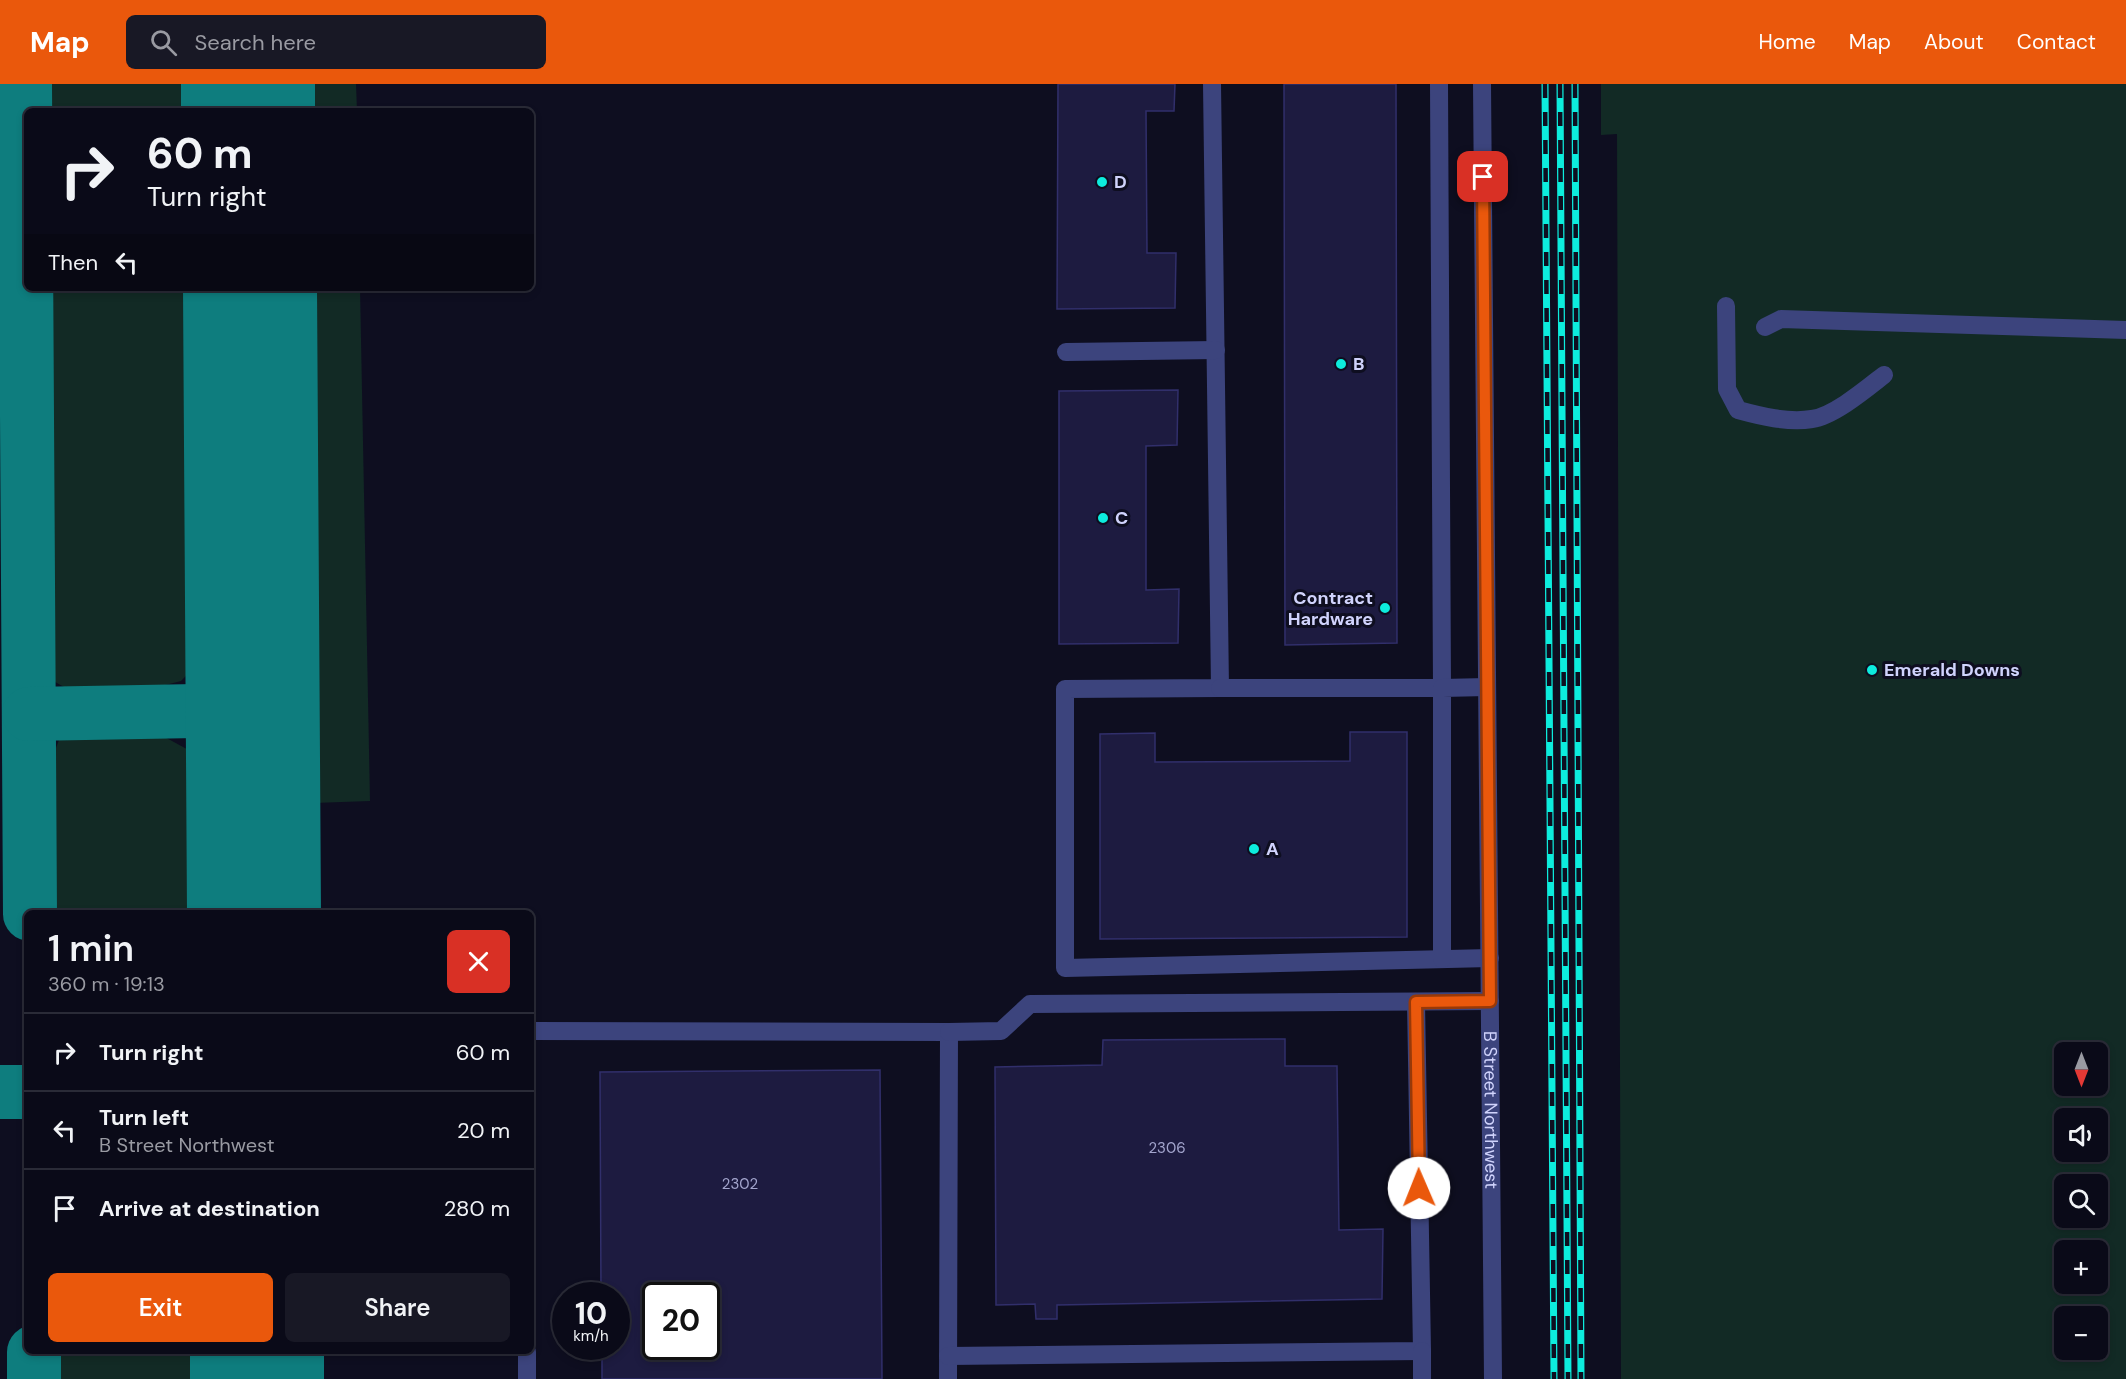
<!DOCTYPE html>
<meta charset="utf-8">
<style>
:root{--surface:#0a0a18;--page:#181825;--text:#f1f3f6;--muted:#999aa2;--line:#2a2b37;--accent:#ea580c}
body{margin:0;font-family:"DM Sans",sans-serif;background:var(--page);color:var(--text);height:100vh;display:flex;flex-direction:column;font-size:22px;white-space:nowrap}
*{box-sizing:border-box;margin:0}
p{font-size:20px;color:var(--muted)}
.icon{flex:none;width:33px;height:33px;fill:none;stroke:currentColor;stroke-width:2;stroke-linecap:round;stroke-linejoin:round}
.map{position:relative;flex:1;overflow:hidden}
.panel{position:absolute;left:24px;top:826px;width:510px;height:444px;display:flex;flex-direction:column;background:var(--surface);border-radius:9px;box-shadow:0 3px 9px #0003,0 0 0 2px var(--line)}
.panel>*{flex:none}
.guide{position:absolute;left:24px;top:24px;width:510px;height:183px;border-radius:9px;box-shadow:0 3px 9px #0003,0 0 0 2px var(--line);background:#0a0a18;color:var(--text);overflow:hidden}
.needle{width:39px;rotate:180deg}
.controls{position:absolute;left:2054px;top:958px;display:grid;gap:12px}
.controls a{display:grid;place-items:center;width:54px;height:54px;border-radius:9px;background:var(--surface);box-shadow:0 3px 9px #0003,0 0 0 2px var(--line);font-size:30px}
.speed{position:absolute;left:552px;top:1198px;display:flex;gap:12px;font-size:30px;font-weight:700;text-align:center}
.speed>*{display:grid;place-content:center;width:78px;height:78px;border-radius:50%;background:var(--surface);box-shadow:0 3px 9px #0003,0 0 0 2px var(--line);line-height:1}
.speed small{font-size:15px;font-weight:400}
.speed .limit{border:3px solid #111;border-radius:9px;background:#fff;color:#111}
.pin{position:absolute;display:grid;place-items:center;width:51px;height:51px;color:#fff;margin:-26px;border-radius:12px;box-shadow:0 3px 9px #0006}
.me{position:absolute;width:66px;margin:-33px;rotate:359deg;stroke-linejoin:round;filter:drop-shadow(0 0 4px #0008)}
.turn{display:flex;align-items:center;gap:21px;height:126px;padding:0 24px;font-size:27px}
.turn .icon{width:78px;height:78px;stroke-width:2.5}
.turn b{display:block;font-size:42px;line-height:51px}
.then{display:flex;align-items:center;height:57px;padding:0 24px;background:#0003;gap:12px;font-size:22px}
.round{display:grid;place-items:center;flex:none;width:63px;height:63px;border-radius:9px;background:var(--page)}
.head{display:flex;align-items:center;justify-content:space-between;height:102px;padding:0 24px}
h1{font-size:36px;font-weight:600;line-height:45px}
.primary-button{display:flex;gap:12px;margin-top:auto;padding:12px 24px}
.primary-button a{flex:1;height:69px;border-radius:9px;background:var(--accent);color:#fff;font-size:24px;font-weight:600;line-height:69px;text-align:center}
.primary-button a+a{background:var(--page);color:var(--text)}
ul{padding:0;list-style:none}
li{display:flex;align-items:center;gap:18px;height:78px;padding:0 24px;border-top:2px solid var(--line)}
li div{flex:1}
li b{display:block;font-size:22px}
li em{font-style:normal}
header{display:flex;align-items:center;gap:36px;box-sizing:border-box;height:84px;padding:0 30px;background:var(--accent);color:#fff}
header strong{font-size:28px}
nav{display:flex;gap:33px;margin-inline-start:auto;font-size:21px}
.search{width:420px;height:54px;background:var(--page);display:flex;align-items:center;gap:15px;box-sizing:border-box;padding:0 21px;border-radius:9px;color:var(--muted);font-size:22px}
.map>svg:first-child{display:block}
.green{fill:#122a25;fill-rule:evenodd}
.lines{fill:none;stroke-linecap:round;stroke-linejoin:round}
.taxiway{stroke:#0e7d7e;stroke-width:54}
.runway{stroke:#0e7d7e;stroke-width:134}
.building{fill:#1d1b40;stroke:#312f6b;stroke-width:1.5;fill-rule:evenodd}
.minor{stroke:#3c447d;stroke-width:18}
.rail-casing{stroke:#0decdd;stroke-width:7}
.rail{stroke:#0e0e20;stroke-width:4.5;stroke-dasharray:14;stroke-linecap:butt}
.route-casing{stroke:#983908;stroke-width:15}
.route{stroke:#ea580c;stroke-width:10}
.poi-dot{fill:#0decdd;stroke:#0e0e20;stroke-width:2}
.labels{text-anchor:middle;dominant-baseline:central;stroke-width:6;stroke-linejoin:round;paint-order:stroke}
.number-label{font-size:15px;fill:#a3a5cd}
.poi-label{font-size:18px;font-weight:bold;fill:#d0d3fc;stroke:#0e0e20;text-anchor:start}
.street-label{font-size:18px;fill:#d0d3fc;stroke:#0e0e20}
</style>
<header>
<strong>Map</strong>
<div class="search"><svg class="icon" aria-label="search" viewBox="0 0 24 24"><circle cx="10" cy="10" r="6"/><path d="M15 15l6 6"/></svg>Search here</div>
<nav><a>Home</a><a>Map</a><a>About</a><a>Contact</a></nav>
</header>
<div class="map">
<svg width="2126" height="1295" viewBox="0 0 2126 1295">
<rect width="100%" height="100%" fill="#0e0e20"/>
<!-- green -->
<g class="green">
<rect x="41" y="0" width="167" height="27"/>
<polygon points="282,0 356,0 357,27 282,27"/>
<path d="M1601,0h525v1295h-505l-4,-1245 -16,1zM2064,969h33v33h-33zM2064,1035h33v33h-33zM2064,1101h33v33h-33zM2064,1167h33v33h-33zM2064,1233h33v33h-33z"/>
<polygon points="44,204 210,204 213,539 200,577 181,597 134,609 78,611 50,595"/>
<polygon points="281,204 360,204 370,717 286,720 280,606"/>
<polygon points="104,646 161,651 194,669 214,697 215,829 43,829 46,690 59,656"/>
<rect x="52" y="1268" width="166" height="27"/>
</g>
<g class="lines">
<!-- taxiway -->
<g class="taxiway">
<polyline points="25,0 30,830"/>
<polyline points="29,630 253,626"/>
<polyline points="0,1008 27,1008"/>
<polyline points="34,1268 34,1295"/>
</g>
<!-- runway -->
<g class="runway">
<polyline points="248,0 248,27"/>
<polyline points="250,204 254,830"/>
<polyline points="257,1268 257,1295"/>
</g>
</g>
<!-- building -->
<g class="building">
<polygon points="1058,0 1175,0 1174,27 1146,27 1147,169 1176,169 1175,224 1057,225"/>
<polygon points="1284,0 1396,0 1397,559 1285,561"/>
<polygon points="1178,306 1177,361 1146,362 1146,506 1179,505 1178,559 1059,560 1059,307"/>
<polygon points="1350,648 1407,648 1407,853 1100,855 1100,650 1155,649 1155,678 1350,677"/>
<polygon points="1285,955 1285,982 1337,982 1339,1146 1383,1145 1382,1215 1057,1221 1057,1235 1036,1235 1035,1220 996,1221 995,983 1102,981 1103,956"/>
<path d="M880,986l2,309h-280v-32h14v-51h-15l-1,-224zM656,1212h50v51h-50z"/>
</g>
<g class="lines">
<!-- minor -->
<g class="minor">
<polyline points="1212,0 1220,604 1065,605 1065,884 1490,874"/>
<path id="s1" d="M1482,0l11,1295"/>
<path d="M1726,222l1,83 11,21c22,6 50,13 74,9 22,-3 54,-30 72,-44"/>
<polyline points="1765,243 1781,235 2126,246"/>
<polyline points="1066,268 1216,266"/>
<polyline points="1220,604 1442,604 1439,0"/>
<polyline points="1442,875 1442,604 1487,603"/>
<polyline points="531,947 949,948 948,1295"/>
<polyline points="949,948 1001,947 1030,920 1490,917"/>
<polyline points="527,1268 527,1295"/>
<polyline points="948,1272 1422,1267 1416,918"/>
<polyline points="1422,1295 1422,1267"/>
</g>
<defs>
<g id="rail">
<polyline points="1545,0 1554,1295"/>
<polyline points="1560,0 1568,1295"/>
<polyline points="1575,0 1581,1295"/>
</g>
</defs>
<!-- rail casing -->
<use href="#rail" class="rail-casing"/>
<!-- rail -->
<use href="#rail" class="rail"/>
</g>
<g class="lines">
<defs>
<polyline id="route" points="1419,1104 1416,918 1490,917 1483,93"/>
</defs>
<!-- route casing -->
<use href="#route" class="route-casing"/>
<!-- route -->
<use href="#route" class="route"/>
</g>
<!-- markers -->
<g class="poi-dot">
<circle cx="1102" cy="98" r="6"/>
<circle cx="1341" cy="280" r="6"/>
<circle cx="1103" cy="434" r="6"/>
<circle cx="1385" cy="524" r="6"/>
<circle cx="1872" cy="586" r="6"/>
<circle cx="1254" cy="765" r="6"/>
</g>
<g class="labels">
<!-- number labels -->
<g class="number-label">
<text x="1167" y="1064">2306</text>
<text x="740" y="1100">2302</text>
</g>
<!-- poi labels -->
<g class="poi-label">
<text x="1114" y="98">D</text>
<text x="1353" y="280">B</text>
<text x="1115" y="434">C</text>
<text x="1373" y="514" text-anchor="end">Contract<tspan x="1373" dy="21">Hardware</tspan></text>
<text x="1884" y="586">Emerald Downs</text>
<text x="1266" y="765">A</text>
</g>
<!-- street labels -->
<g class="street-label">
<text stroke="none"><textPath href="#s1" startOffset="1026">B Street Northwest</textPath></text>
</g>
</g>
</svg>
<div class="controls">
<a><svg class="needle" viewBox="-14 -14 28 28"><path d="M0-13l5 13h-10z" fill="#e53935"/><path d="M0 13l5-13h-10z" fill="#999aa2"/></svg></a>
<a><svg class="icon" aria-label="sound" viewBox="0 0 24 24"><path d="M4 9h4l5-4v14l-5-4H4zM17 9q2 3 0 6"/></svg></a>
<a><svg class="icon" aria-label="search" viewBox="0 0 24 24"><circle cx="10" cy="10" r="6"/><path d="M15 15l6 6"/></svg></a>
<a>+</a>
<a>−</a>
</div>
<div class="speed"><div>10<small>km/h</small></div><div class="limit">20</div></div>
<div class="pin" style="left:1483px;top:93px;background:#d93025"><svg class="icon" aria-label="arrive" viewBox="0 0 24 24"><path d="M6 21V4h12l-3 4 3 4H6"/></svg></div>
<svg class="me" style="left:1419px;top:1104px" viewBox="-20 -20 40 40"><circle r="19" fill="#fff"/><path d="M0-13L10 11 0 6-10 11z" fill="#ea580c"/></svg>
<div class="guide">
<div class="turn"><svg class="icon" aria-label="right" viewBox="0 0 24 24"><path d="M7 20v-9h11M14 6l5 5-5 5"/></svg><div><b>60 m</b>Turn right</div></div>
<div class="then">Then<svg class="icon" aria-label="left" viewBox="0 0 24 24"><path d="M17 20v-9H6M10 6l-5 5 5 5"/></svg></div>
</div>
<section class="panel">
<div class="head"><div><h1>1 min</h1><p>360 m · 19:13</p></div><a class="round" style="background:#d93025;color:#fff"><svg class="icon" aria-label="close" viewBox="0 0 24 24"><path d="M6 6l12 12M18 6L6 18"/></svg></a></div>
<ul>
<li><svg class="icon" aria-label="right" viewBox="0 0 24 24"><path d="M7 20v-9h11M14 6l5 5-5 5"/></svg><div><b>Turn right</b></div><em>60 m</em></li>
<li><svg class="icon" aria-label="left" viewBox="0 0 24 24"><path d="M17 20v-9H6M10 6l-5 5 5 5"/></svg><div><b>Turn left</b><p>B Street Northwest</p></div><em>20 m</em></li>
<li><svg class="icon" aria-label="arrive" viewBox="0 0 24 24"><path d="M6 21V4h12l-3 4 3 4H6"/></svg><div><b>Arrive at destination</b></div><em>280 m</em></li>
</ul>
<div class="primary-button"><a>Exit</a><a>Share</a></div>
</section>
</div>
